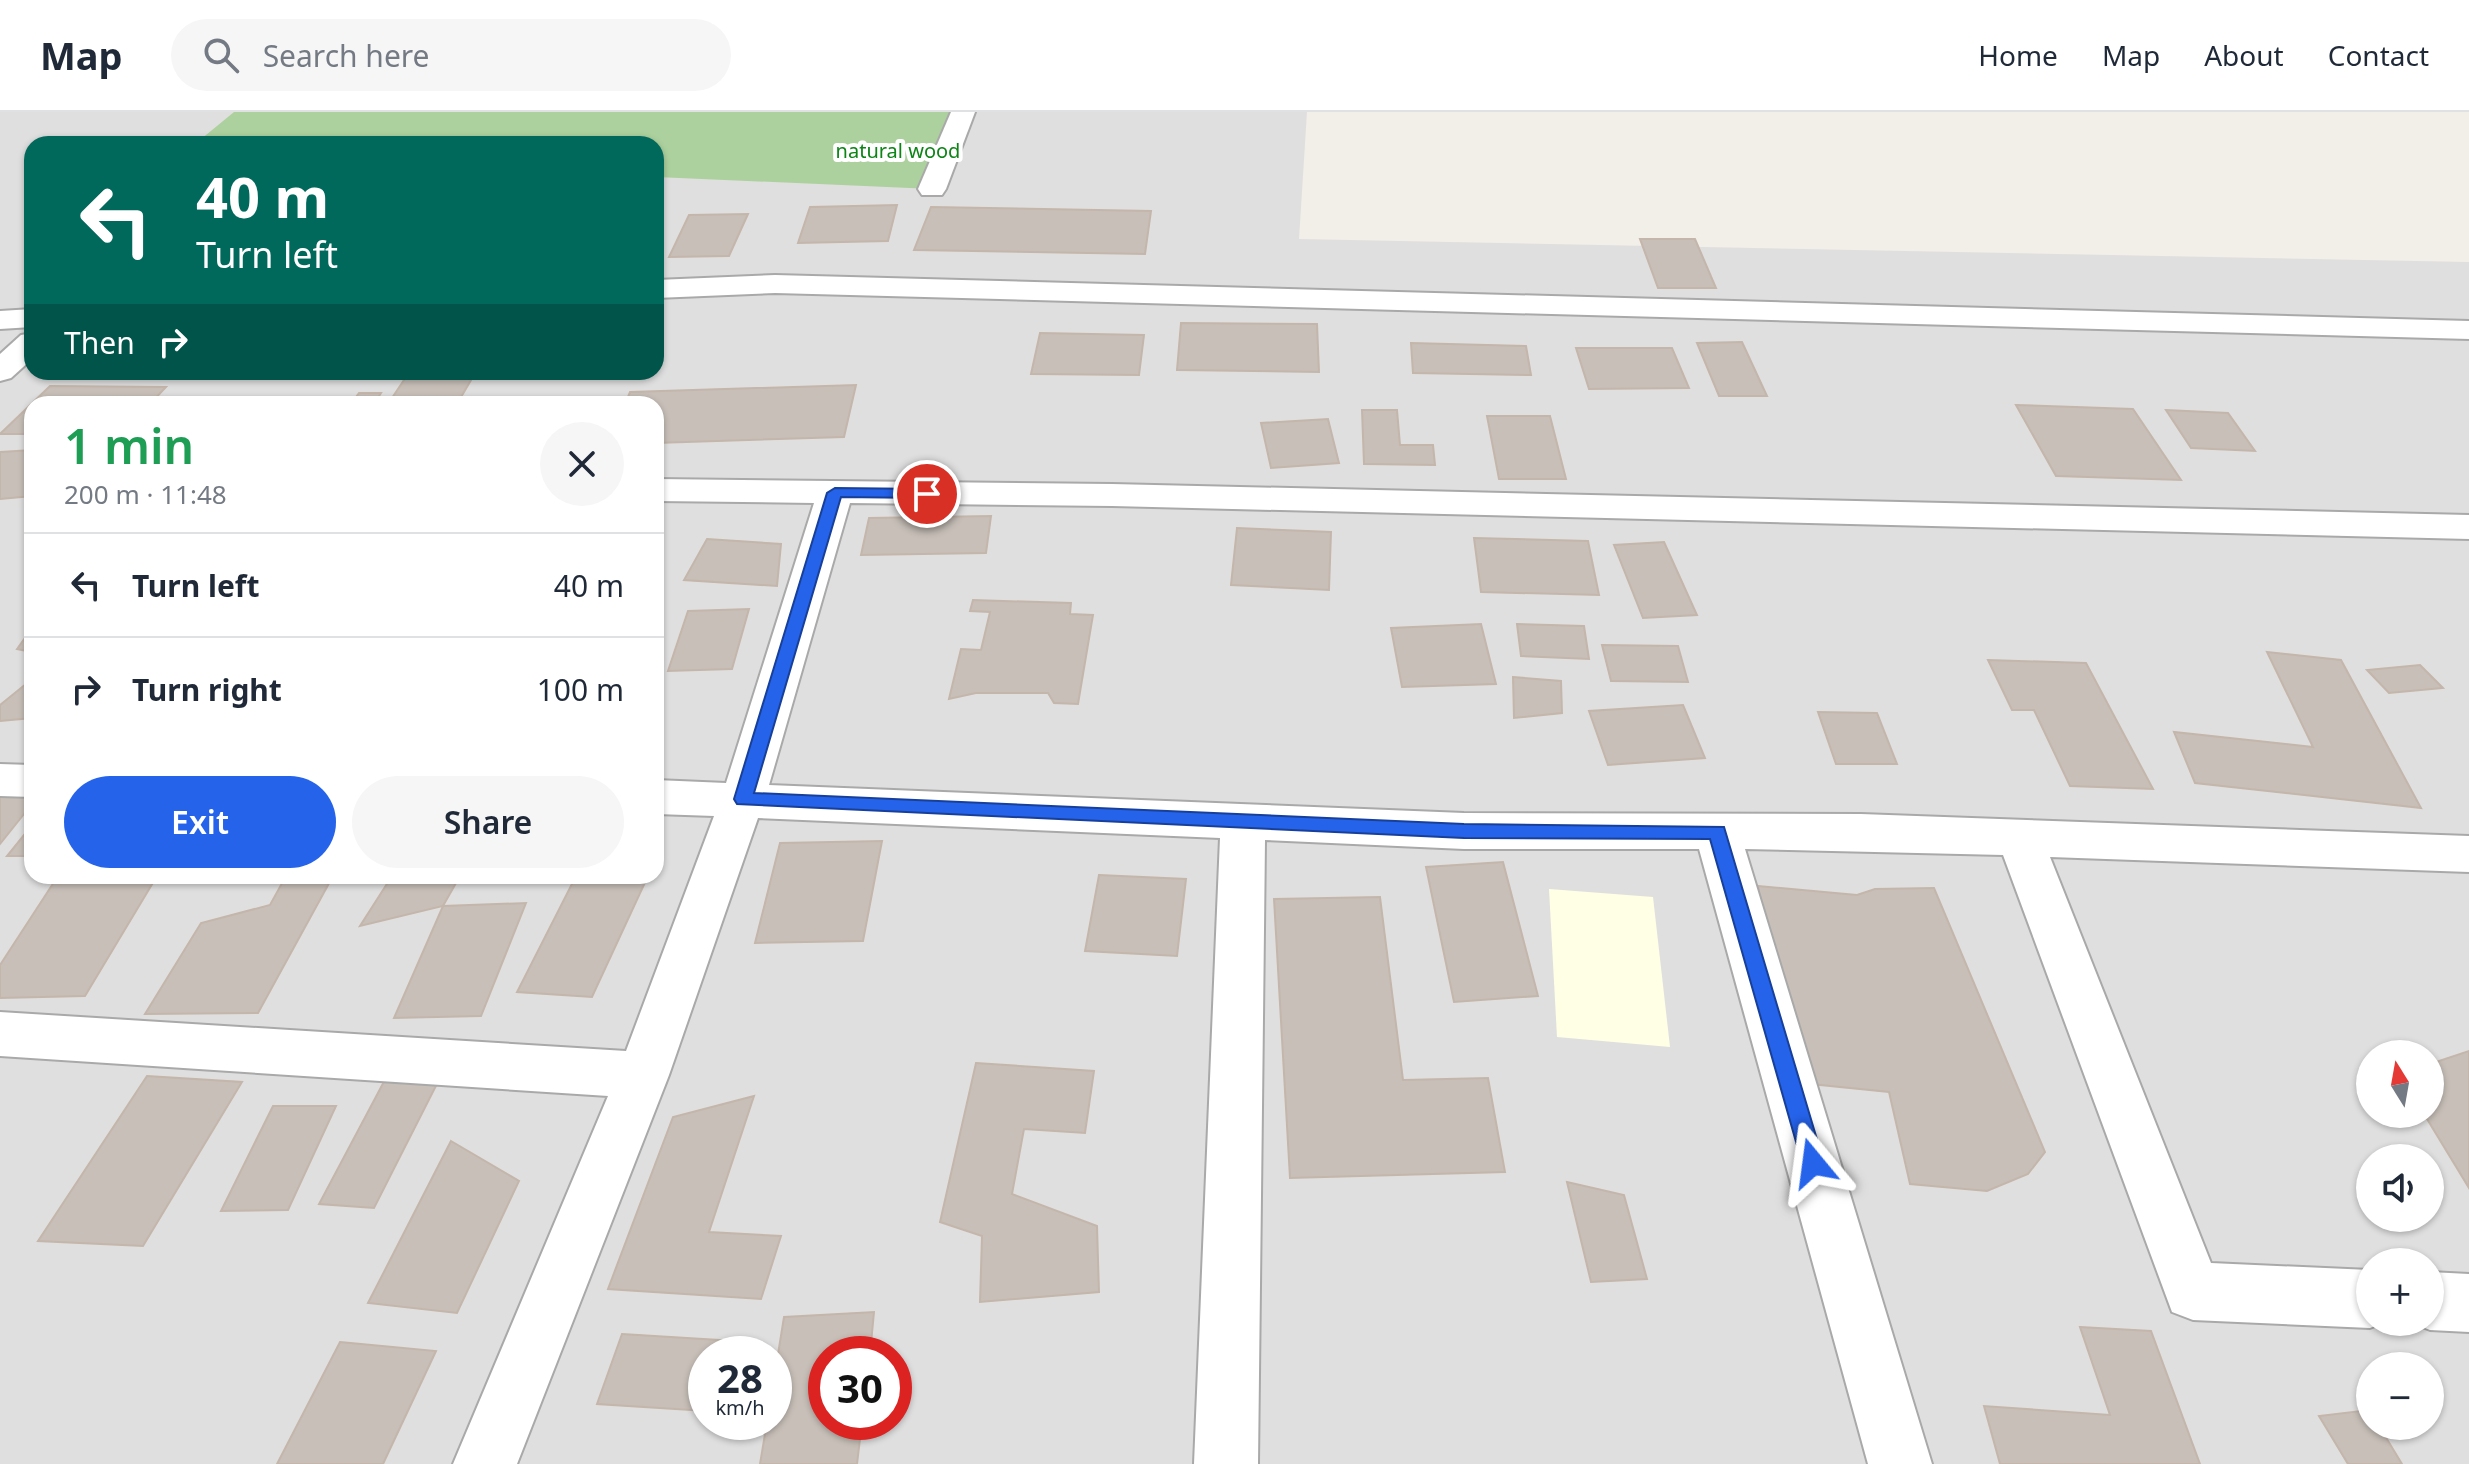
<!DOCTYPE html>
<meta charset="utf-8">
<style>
:root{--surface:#fff;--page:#f6f6f7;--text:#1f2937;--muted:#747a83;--line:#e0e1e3;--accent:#2563eb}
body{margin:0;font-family:"Noto Sans",sans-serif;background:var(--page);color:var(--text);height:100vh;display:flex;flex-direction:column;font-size:30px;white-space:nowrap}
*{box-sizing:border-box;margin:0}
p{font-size:26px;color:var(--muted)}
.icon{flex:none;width:44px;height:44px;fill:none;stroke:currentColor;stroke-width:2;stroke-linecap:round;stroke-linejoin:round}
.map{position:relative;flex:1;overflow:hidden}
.drawer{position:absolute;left:24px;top:284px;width:640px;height:488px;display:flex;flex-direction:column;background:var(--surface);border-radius:24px;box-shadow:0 2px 6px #0004}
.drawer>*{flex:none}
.guide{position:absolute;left:24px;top:24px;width:640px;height:244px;border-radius:24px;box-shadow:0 2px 6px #0004;background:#00695c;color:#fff;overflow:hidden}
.needle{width:52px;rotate:349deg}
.buttons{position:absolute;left:2356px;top:928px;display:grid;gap:16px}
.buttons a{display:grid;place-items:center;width:88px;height:88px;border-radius:50%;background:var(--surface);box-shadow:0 2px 6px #0004;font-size:40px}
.speed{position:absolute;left:688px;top:1224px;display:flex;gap:16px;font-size:40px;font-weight:700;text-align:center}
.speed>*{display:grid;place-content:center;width:104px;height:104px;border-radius:50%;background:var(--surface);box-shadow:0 2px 6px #0004;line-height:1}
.speed small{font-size:20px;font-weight:400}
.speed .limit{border:12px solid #d22;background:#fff;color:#111}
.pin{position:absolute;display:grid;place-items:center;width:68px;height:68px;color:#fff;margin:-34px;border:4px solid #fff;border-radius:50%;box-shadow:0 2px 8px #0007}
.me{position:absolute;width:88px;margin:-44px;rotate:344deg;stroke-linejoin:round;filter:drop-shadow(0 0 6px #0008)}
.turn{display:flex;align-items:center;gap:28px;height:168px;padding:0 40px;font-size:36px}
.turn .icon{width:104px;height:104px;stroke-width:2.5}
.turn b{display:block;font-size:56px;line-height:68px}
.then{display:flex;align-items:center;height:76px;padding:0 40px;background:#0003;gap:16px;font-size:30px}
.round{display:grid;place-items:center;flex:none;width:84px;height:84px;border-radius:42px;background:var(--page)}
.overview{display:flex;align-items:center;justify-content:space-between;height:136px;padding:0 40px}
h1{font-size:48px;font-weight:600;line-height:60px;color:#1e9e55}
.action{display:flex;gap:16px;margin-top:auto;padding:16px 40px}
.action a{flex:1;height:92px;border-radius:48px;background:var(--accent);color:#fff;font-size:32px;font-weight:600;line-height:92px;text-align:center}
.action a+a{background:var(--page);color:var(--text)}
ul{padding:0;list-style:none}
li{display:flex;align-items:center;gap:24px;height:104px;padding:0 40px;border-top:2px solid var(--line)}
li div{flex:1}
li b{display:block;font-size:30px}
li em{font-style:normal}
header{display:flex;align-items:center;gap:48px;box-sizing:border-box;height:112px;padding:0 40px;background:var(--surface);border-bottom:2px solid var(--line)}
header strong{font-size:38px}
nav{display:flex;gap:44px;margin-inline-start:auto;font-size:28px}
.search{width:560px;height:72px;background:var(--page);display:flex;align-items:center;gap:20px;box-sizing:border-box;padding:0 28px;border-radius:44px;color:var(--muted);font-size:30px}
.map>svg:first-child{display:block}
.residential{fill:#e0dfdf;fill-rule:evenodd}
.education{fill:#ffffe5}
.forest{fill:#add19e}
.building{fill:#c7bfb8;stroke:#c4b6ab;stroke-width:2}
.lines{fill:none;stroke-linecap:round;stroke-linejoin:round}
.street-casing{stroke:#a9a9a9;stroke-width:4}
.street{fill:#fff;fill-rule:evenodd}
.route{fill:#2563eb;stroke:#184099;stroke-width:2}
.labels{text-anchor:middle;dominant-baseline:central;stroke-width:8;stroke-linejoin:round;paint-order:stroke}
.far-park-label{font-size:20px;fill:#0c8416;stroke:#fff}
</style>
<header>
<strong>Map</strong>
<div class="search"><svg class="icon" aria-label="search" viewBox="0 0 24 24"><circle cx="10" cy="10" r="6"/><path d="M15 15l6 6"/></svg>Search here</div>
<nav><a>Home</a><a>Map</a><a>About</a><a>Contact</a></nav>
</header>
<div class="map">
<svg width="2469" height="1352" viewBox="0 0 2469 1352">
<rect width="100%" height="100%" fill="#f2efe9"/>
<!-- residential -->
<path class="residential" d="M0,0h1307l-8,127 1170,23v1202h-2469zM32,32h624v228h-624zM32,292h624v472h-624zM2370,942h60v60h-60zM2370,1046h60v60h-60zM2370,1150h60v60h-60zM706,1242h68v68h-68zM826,1242h68v68h-68zM2370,1254h60v60h-60z"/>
<!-- education -->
<polygon class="education" points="1549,777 1653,785 1670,935 1557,925"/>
<!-- forest -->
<polygon class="forest" points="234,0 959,0 932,77 656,65 656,32 195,32"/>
<!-- building -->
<g class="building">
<polygon points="897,93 888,129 798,131 810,95"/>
<polygon points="931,95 1151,99 1145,142 914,138"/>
<polygon points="748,102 729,144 669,145 689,103"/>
<polygon points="1640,127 1695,127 1716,176 1658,176"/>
<polygon points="1181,211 1317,212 1319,260 1177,258"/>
<polygon points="1040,221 1144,223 1139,263 1031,262"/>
<polygon points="1742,230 1767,284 1719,284 1697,231"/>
<polygon points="1411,231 1526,234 1531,263 1413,261"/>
<polygon points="1576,236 1672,236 1689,276 1589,277"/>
<polygon points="474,263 457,292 388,292 406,265"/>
<polygon points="856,273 844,325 656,331 656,292 625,292 630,280"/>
<polygon points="50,274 166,275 150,292 32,292 32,322 0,322"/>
<polygon points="359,281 381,281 374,292 351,292"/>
<polygon points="2016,293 2133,297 2181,368 2056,364"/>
<polygon points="1362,298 1397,298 1400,333 1433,333 1435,353 1364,352"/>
<polygon points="2166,298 2228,301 2255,339 2191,336"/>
<polygon points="1487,304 1550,304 1566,367 1499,367"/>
<polygon points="1328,307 1339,351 1271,356 1261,311"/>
<polygon points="32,338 32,384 0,387 0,340"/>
<polygon points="991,404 986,441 861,443 869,406"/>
<polygon points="1237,416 1331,420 1329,478 1231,473"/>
<polygon points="1474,426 1588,429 1599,483 1481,480"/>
<polygon points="707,427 781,432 777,474 684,468"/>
<polygon points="1664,430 1697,503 1643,506 1614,433"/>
<polygon points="973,488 1071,491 1070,502 1093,503 1078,592 1054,591 1048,581 976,581 949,587 961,537 981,538 990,500 970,499"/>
<polygon points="749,497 732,557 668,559 688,499"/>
<polygon points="1481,512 1496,572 1402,575 1391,516"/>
<polygon points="1517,512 1584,514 1589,547 1521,544"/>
<polygon points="32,516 32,540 17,537"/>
<polygon points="1602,533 1678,534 1688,570 1611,569"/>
<polygon points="2267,540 2341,548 2421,696 2195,671 2174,620 2313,635"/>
<polygon points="1988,548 2086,551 2153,677 2070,674 2034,598 2012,598"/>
<polygon points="2420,553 2443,576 2389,581 2367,558"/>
<polygon points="1513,565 1561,569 1562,601 1514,606"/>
<polygon points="32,567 32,606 0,609 0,593"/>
<polygon points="1683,593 1705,646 1608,653 1589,599"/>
<polygon points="1818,600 1877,601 1897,652 1836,652"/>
<polygon points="0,680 32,680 32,692 0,732"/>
<polygon points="32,713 32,744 7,744"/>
<polygon points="882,729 863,829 755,831 780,731"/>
<polygon points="1503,750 1538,884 1454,890 1426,755"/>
<polygon points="1099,763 1186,767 1177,844 1085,839"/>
<polygon points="58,764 157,764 85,884 0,886 0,853"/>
<polygon points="286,764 333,764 258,901 145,902 201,811 270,793"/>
<polygon points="392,764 460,764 443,794 360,814"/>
<polygon points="576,764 648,764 592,885 517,880"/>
<polygon points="1758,774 1857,783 1875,777 1934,776 2045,1040 2028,1062 1987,1079 1910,1072 1889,980 1791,970"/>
<polygon points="1380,785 1403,968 1488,966 1505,1060 1290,1066 1274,787"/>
<polygon points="526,791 481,904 394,906 443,794"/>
<polygon points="2469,939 2469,1076 2424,1002 2430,1002 2430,952"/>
<polygon points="976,951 1094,959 1085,1021 1024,1017 1012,1082 1097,1114 1099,1180 980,1190 982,1124 940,1110"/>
<polygon points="388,962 441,964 374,1096 319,1092"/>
<polygon points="147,964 242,970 143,1134 38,1129"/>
<polygon points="754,984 709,1120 781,1124 761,1187 608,1177 673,1005"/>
<polygon points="273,994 336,994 288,1098 221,1099"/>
<polygon points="451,1029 519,1069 457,1201 368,1191"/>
<polygon points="1567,1070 1624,1083 1647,1167 1591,1170"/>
<polygon points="874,1200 870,1242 826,1242 826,1310 862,1310 857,1352 760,1352 767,1310 774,1310 774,1267 784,1205"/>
<polygon points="2080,1215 2151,1219 2200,1352 2000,1352 1984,1294 2110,1303"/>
<polygon points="622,1222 751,1230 747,1242 706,1242 706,1299 597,1292"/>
<polygon points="340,1230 436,1239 383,1352 277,1352"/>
<polygon points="2369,1298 2370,1314 2379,1314 2402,1352 2348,1352 2319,1304"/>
</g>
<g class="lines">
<defs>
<g id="street">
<polygon points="951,0 975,0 946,77 942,83 922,83 918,77"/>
<polygon points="775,163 2469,209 2469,227 775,181 656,186 656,168"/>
<polygon points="32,197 32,215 0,217 0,199"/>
<polygon points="32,221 32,247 11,266 0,269 0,242 21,223"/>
<polygon points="656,367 1112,372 2469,403 2469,427 1112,394 850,391 769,673 1464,701 1861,702 2469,724 2469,760 2050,745 2211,1151 2370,1158 2370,1210 2385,1210 2370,1216 2193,1208 2172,1200 2003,743 1745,737 1932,1352 1868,1352 1699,737 1464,737 1265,728 1258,1352 1194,1352 1220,726 758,706 669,963 517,1352 453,1352 608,984 0,944 0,900 626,939 714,704 656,702 656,668 726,671 814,391 656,389"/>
<polygon points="0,652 32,653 32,685 0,684"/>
<polygon points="2430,1160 2469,1162 2469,1220 2430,1218 2410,1210 2430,1210"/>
</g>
</defs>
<!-- street casing -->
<use href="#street" class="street-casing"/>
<!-- street -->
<use href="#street" class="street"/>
</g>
<!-- route -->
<polygon class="route" points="835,376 927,377 934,382 927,386 841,385 754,681 1464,712 1724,715 1824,1051 1821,1059 1813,1062 1805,1059 1802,1051 1710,727 1464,726 737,692 734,687 827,381"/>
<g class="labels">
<!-- far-park labels -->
<g class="far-park-label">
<text x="898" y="38">natural wood</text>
</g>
</g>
</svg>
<div class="buttons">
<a><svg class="needle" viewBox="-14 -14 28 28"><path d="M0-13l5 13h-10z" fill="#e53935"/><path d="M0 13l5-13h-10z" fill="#747a83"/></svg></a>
<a><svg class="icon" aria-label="sound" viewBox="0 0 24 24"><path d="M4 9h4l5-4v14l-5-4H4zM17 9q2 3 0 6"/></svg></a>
<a>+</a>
<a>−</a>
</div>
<div class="speed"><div>28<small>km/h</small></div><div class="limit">30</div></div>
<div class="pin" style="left:927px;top:382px;background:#d93025"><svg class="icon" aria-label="arrive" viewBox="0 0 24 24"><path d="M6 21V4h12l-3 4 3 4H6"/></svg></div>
<svg class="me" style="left:1813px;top:1051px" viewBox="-20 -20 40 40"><path d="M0-17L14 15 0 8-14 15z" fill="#2563eb" stroke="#fff" stroke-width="4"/></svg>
<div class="guide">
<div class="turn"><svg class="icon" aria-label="left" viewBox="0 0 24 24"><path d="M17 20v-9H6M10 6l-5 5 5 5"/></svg><div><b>40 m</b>Turn left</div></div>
<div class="then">Then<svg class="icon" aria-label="right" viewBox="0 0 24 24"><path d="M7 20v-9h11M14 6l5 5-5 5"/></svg></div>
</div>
<section class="drawer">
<div class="overview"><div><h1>1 min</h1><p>200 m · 11:48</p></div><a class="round"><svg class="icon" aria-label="close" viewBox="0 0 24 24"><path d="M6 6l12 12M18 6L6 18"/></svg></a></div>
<ul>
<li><svg class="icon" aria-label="left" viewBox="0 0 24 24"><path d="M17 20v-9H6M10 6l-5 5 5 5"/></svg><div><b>Turn left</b></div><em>40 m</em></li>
<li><svg class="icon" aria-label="right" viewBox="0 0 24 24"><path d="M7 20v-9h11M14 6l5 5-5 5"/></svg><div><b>Turn right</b></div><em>100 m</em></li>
</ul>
<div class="action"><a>Exit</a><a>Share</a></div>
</section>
</div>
